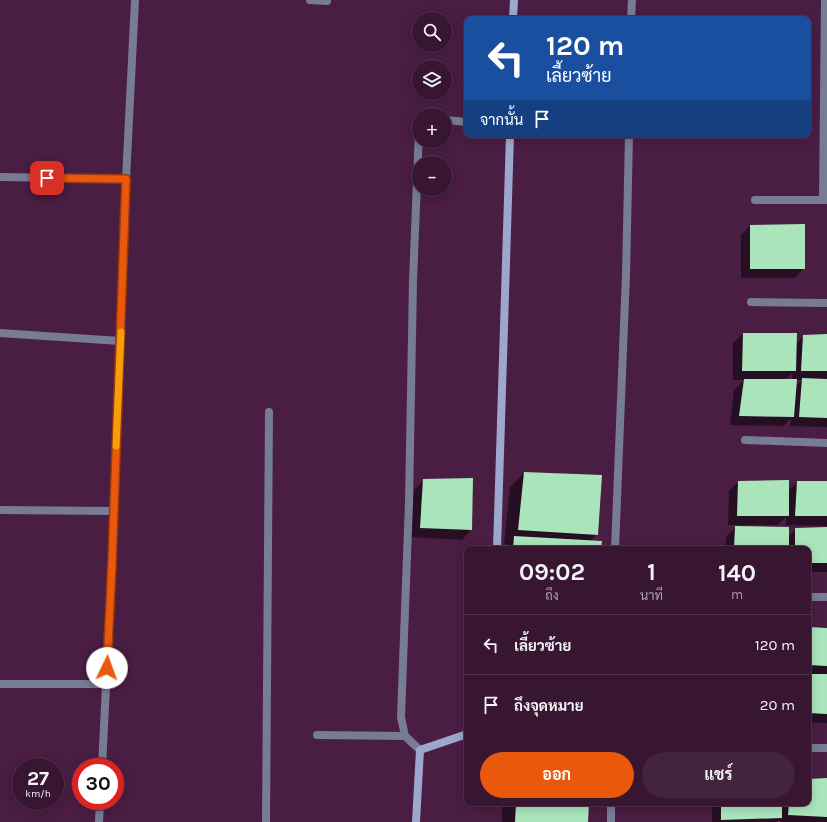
<!DOCTYPE html>
<html lang="th">
<meta charset="utf-8">
<style>
:root{--surface:#381632;--page:#43233e;--text:#f1f3f6;--muted:#ab9fac;--line:#52354d;--accent:#ea580c}
body{margin:0;font-family:Karla,Sarabun,sans-serif;background:var(--page);color:var(--text);height:100vh;display:flex;flex-direction:column;font-size:15px;white-space:nowrap}
*{box-sizing:border-box;margin:0}
p{font-size:13px;color:var(--muted)}
.icon{flex:none;width:22px;height:22px;fill:none;stroke:currentColor;stroke-width:2;stroke-linecap:round;stroke-linejoin:round}
.map{position:relative;flex:1;overflow:hidden}
.drawer{position:absolute;left:464px;top:546px;width:347px;height:260px;display:flex;flex-direction:column;background:var(--surface);border-radius:8px;box-shadow:0 2px 10px #0003,0 0 0 1px var(--line)}
.drawer>*{flex:none}
.banner{position:absolute;left:464px;top:16px;width:347px;height:122px;border-radius:8px;box-shadow:0 2px 10px #0003,0 0 0 1px var(--line);background:#1a4fa0;color:#fff;overflow:hidden}
.buttons{position:absolute;left:412px;top:12px;display:grid;gap:8px}
.buttons a{display:grid;place-items:center;width:40px;height:40px;border-radius:50%;background:var(--surface);box-shadow:0 2px 10px #0003,0 0 0 1px var(--line);font-size:20px}
.speed{position:absolute;left:12px;top:758px;display:flex;gap:8px;font-size:20px;font-weight:700;text-align:center}
.speed>*{display:grid;place-content:center;width:52px;height:52px;border-radius:50%;background:var(--surface);box-shadow:0 2px 10px #0003,0 0 0 1px var(--line);line-height:1}
.speed small{font-size:10px;font-weight:400}
.speed .limit{border:6px solid #d22;background:#fff;color:#111}
.pin{position:absolute;display:grid;place-items:center;width:34px;height:34px;color:#fff;margin:-17px;border-radius:8px;box-shadow:0 2px 6px #0006}
.me{position:absolute;width:44px;margin:-22px;rotate:3deg;stroke-linejoin:round;filter:drop-shadow(0 0 3px #0008)}
.turn{display:flex;align-items:center;gap:14px;height:84px;padding:0 16px;font-size:18px}
.turn .icon{width:52px;height:52px;stroke-width:2.5}
.turn b{display:block;font-size:28px;line-height:34px}
.then{display:flex;align-items:center;height:38px;padding:0 16px;background:#0003;gap:8px;font-size:15px}
.eta{display:flex;justify-content:space-evenly;align-items:center;height:68px;text-align:center}
.eta b{font-size:24px;font-weight:700;line-height:28px}
.primary-button{display:flex;gap:8px;margin-top:auto;padding:8px 16px}
.primary-button a{flex:1;height:46px;border-radius:24px;background:var(--accent);color:#fff;font-size:16px;font-weight:700;line-height:46px;text-align:center}
.primary-button a+a{background:var(--page);color:var(--text)}
ul{padding:0;list-style:none}
li{display:flex;align-items:center;gap:12px;height:60px;padding:0 16px;border-top:1px solid var(--line)}
li div{flex:1}
li b{display:block;font-size:15px}
li em{font-style:normal}
.map>svg:first-child{display:block}
.shadow{fill:#0007;fill-rule:evenodd}
.building{fill:#a9e4bb}
.lines{fill:none;stroke-linecap:round;stroke-linejoin:round}
.street{stroke:#767c94;stroke-width:8}
.secondary{stroke:#9da6cc;stroke-width:8}
.route-casing{stroke:#983908;stroke-width:10}
.route{stroke:#ea580c;stroke-width:7}
.slow{stroke:#f59e0b;stroke-width:7}
</style>
<div class="map">
<svg width="827" height="822" viewBox="0 0 827 822">
<rect width="100%" height="100%" fill="#4a1d43"/>
<!-- shadow -->
<g class="shadow">
<polygon points="750,226 804,268 795,278 741,278 741,235"/>
<path d="M743,334h53v10l8,-8 23,-1v92l-37,-1 1,-8 -7,8 -54,-1 4,-35 10,-10h-11v-37zM792,373v7h-7zM796,380h6l-6,6z"/>
<polygon points="524,473 597,534 590,541 600,549 502,549 507,544 504,544 510,487"/>
<polygon points="472,479 471,530 462,540 411,537 414,490 424,480"/>
<polygon points="827,481 827,526 786,525 786,517 778,525 728,525 729,491 738,482 788,491 797,482"/>
<polygon points="736,527 788,537 796,529 827,528 827,572 808,572 808,549 725,549 726,537"/>
<polygon points="808,628 827,629 827,723 808,722"/>
<polygon points="827,779 827,822 780,822 780,819 777,822 712,822 712,803 808,803 808,780"/>
<polygon points="502,803 588,803 587,822 502,822"/>
</g>
<!-- building -->
<g class="building">
<polygon points="805,224 805,269 750,269 750,225"/>
<polygon points="743,333 797,333 796,371 742,371"/>
<polygon points="827,334 827,371 801,371 803,335"/>
<polygon points="802,378 827,379 827,418 799,417"/>
<polygon points="744,379 797,379 794,417 739,416"/>
<polygon points="524,472 602,475 598,535 518,530"/>
<polygon points="473,478 472,530 420,528 423,479"/>
<polygon points="789,480 789,516 737,516 738,481"/>
<polygon points="797,481 827,481 827,516 795,516"/>
<polygon points="735,526 789,527 789,549 734,549"/>
<polygon points="827,527 827,563 808,563 808,549 795,549 795,528"/>
<polygon points="514,536 602,541 601,549 513,549"/>
<polygon points="808,627 827,628 827,666 808,665"/>
<polygon points="808,674 827,674 827,714 808,713"/>
<polygon points="827,778 827,817 788,815 789,803 808,803 808,779"/>
<polygon points="516,803 589,803 588,822 515,822"/>
<polygon points="721,803 782,803 782,818 721,820"/>
</g>
<g class="lines">
<!-- street -->
<g class="street">
<polyline points="310,0 327,1"/>
<polyline points="631,19 632,0"/>
<polyline points="445,120 467,122"/>
<polyline points="419,131 413,281 409,502 401,717 405,736 420,750"/>
<polyline points="0,177 126,179"/>
<polyline points="755,200 827,200"/>
<polyline points="823,200 825,0"/>
<polyline points="751,302 827,303"/>
<polyline points="0,333 120,341"/>
<polyline points="745,440 827,443"/>
<polyline points="0,510 114,511"/>
<polyline points="615,549 626,275 629,135"/>
<polyline points="808,597 827,597"/>
<polyline points="0,684 106,684"/>
<polyline points="317,735 405,736"/>
<polyline points="808,748 827,748"/>
<polyline points="102,767 112,563 126,179 135,0"/>
<polyline points="611,803 611,822"/>
<polyline points="99,822 100,801"/>
<polyline points="266,822 269,412"/>
</g>
<!-- secondary -->
<g class="secondary">
<polyline points="513,19 514,0"/>
<polyline points="497,549 510,135"/>
<polyline points="416,822 420,750 467,734"/>
</g>
</g>
<g class="lines">
<defs>
<polyline id="route" points="47,178 126,179 112,563 107,668"/>
</defs>
<!-- route casing -->
<use href="#route" class="route-casing"/>
<!-- route -->
<use href="#route" class="route"/>
<!-- slow -->
<polyline class="slow" points="116,446 121,332"/>
</g>
</svg>
<div class="buttons">
<a><svg class="icon" aria-label="search" viewBox="0 0 24 24"><circle cx="10" cy="10" r="6"/><path d="M15 15l6 6"/></svg></a>
<a><svg class="icon" aria-label="layers" viewBox="0 0 24 24"><path d="M12 4l9 5-9 5-9-5zM3 14l9 5 9-5"/></svg></a>
<a>+</a>
<a>−</a>
</div>
<div class="speed"><div>27<small>km/h</small></div><div class="limit">30</div></div>
<div class="pin" style="left:47px;top:178px;background:#d93025"><svg class="icon" aria-label="arrive" viewBox="0 0 24 24"><path d="M6 21V4h12l-3 4 3 4H6"/></svg></div>
<svg class="me" style="left:107px;top:668px" viewBox="-20 -20 40 40"><circle r="19" fill="#fff"/><path d="M0-13L10 11 0 6-10 11z" fill="#ea580c"/></svg>
<div class="banner">
<div class="turn"><svg class="icon" aria-label="left" viewBox="0 0 24 24"><path d="M17 20v-9H6M10 6l-5 5 5 5"/></svg><div><b>120 m</b>เลี้ยวซ้าย</div></div>
<div class="then">จากนั้น<svg class="icon" aria-label="arrive" viewBox="0 0 24 24"><path d="M6 21V4h12l-3 4 3 4H6"/></svg></div>
</div>
<section class="drawer">
<div class="eta">
<div><b>09:02</b><p>ถึง</p></div>
<div><b>1</b><p>นาที</p></div>
<div><b>140</b><p>m</p></div>
</div>
<ul>
<li><svg class="icon" aria-label="left" viewBox="0 0 24 24"><path d="M17 20v-9H6M10 6l-5 5 5 5"/></svg><div><b>เลี้ยวซ้าย</b></div><em>120 m</em></li>
<li><svg class="icon" aria-label="arrive" viewBox="0 0 24 24"><path d="M6 21V4h12l-3 4 3 4H6"/></svg><div><b>ถึงจุดหมาย</b></div><em>20 m</em></li>
</ul>
<div class="primary-button"><a>ออก</a><a>แชร์</a></div>
</section>
</div>
